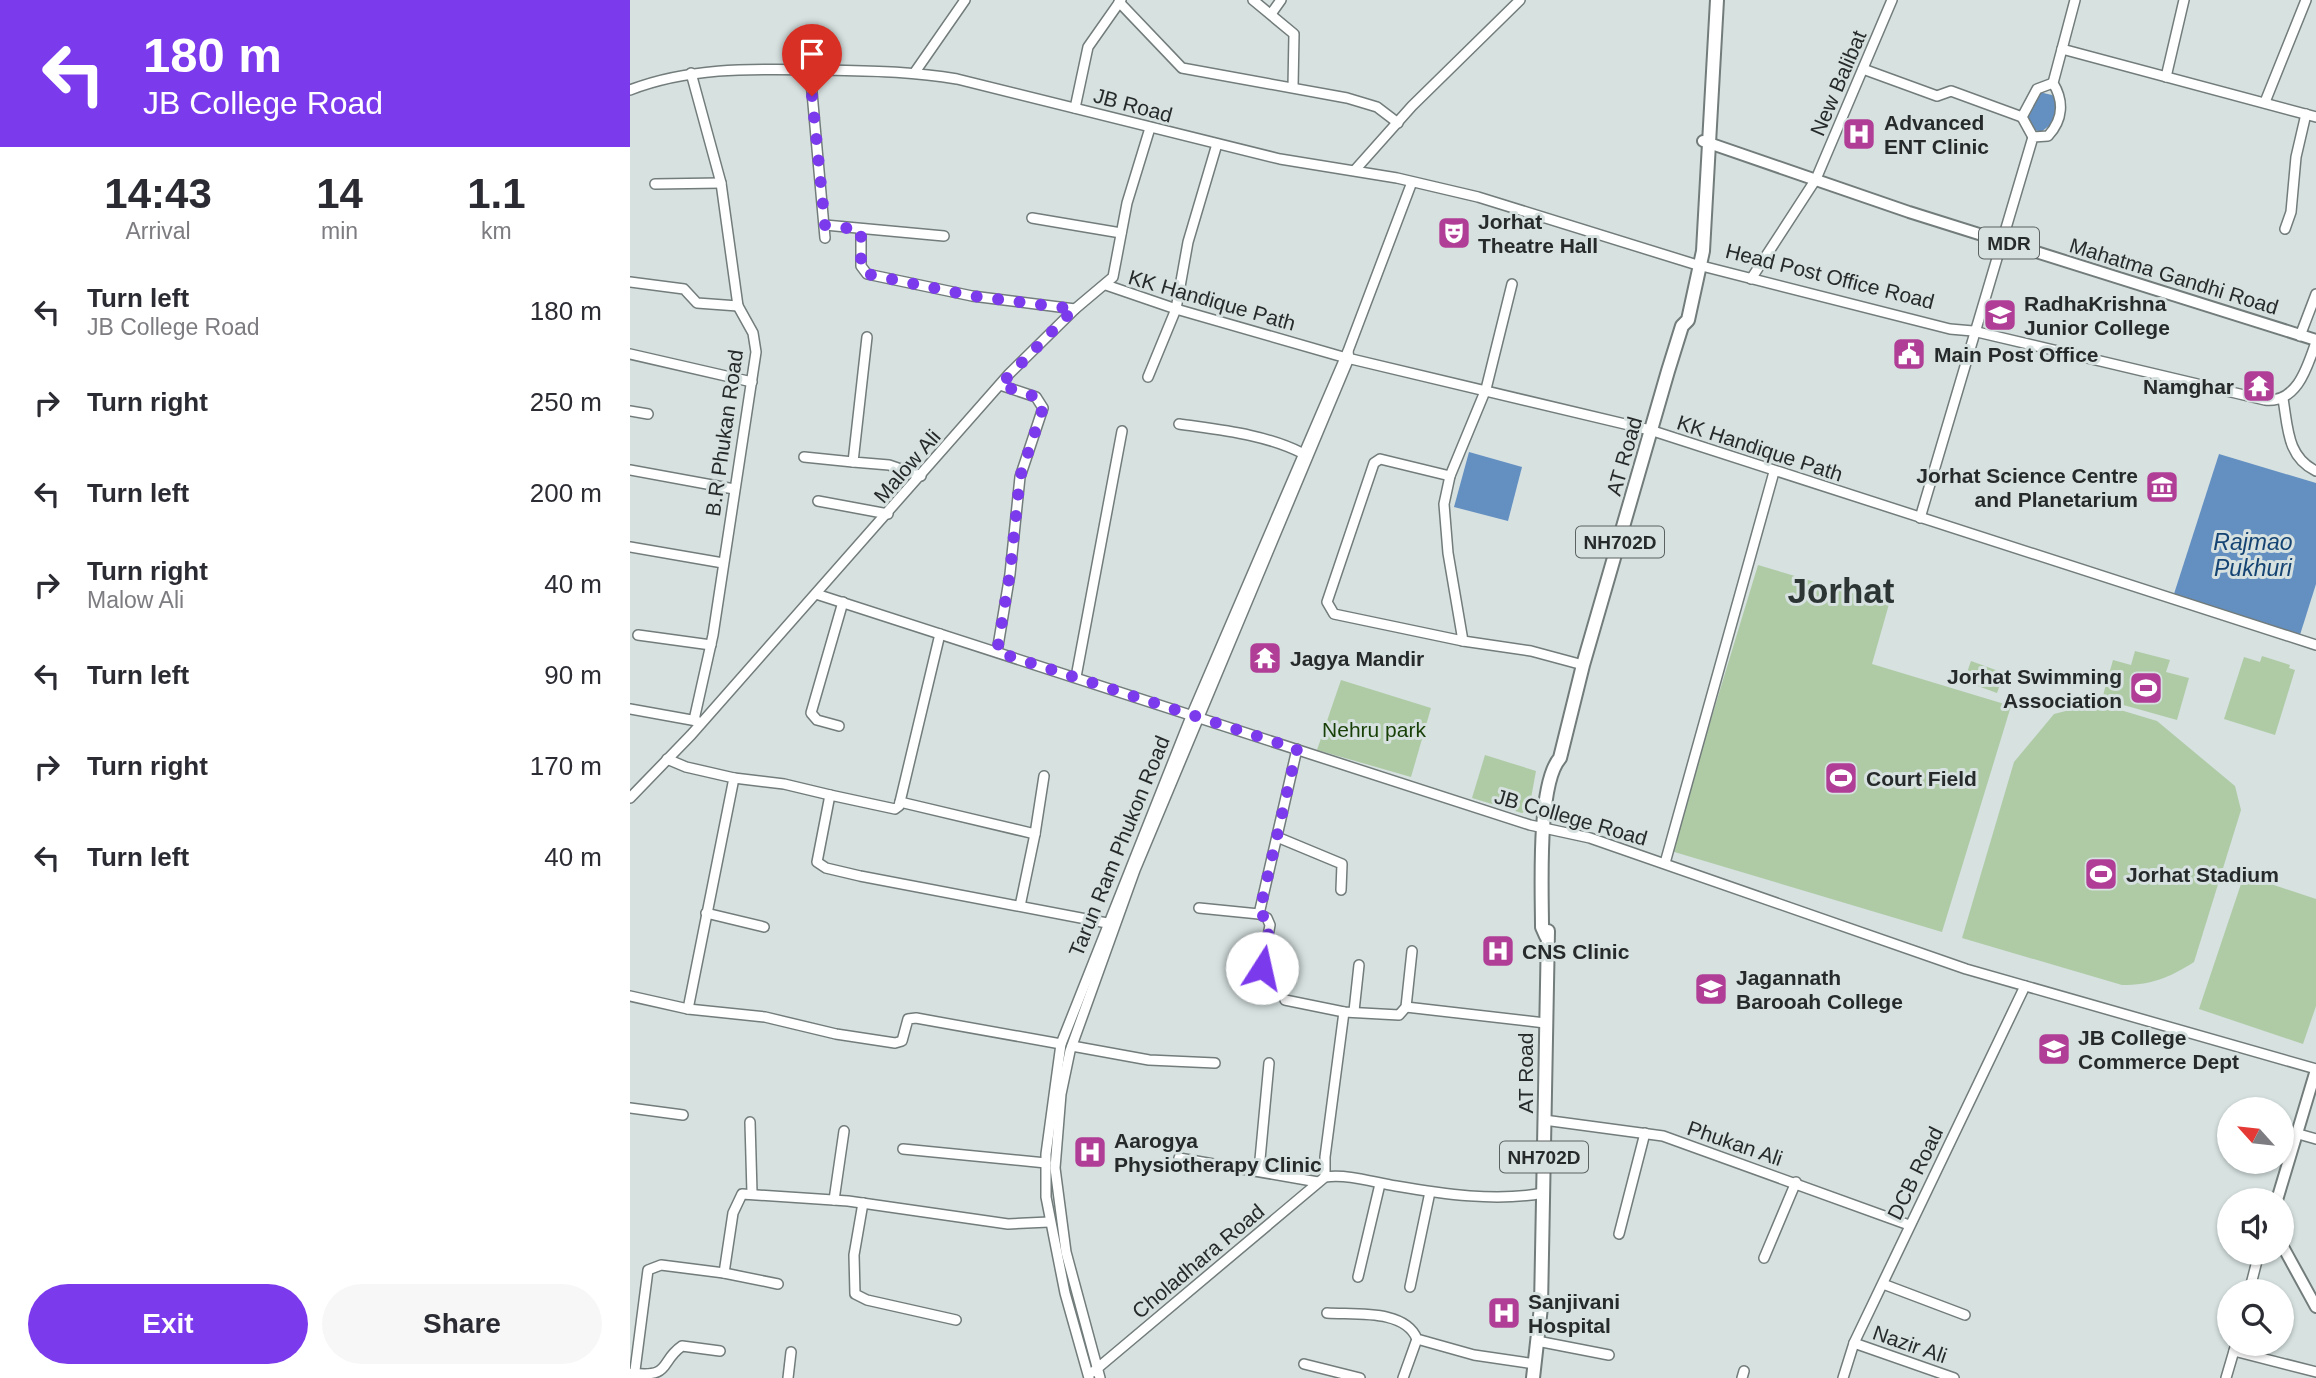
<!DOCTYPE html>
<style>
:root{--surface:#fff;--page:#f7f7f7;--text:#2b2b33;--muted:#7c7c81;--accent:#7c3aed}
body{margin:0;font-family:Helvetica,sans-serif;background:var(--page);color:var(--text);height:100vh;display:flex;flex-direction:column;font-size:26px;white-space:nowrap}
*{box-sizing:border-box;margin:0}
p{font-size:23px;color:var(--muted)}
.icon{flex:none;width:38px;height:38px;fill:none;stroke:currentColor;stroke-width:2;stroke-linecap:round;stroke-linejoin:round}
.map{position:relative;flex:1;overflow:hidden}
.side{display:flex;flex-direction:column;background:var(--surface);width:630px}
.side>*{flex:none}
.hud{background:#7c3aed;color:#fff;overflow:hidden}
.needle{width:46px;rotate:297deg}
.tools{position:absolute;left:1587px;top:1097px;display:grid;gap:14px}
.tools a{display:grid;place-items:center;width:77px;height:77px;border-radius:50%;background:var(--surface);box-shadow:0 2px 5px #0004;font-size:35px}
.pin{position:absolute;display:grid;place-items:center;width:60px;height:60px;color:#fff;margin:-72px -30px;border-radius:50% 50% 50% 0;rotate:-45deg;box-shadow:0 0 7px #0007}
.pin .icon{rotate:45deg}
.me{position:absolute;width:77px;margin:-38px;rotate:10deg;stroke-linejoin:round;filter:drop-shadow(0 0 5px #0008)}
.turn{display:flex;align-items:center;gap:24px;height:147px;padding:0 28px;font-size:32px}
.turn .icon{width:91px;height:91px;stroke-width:2.5}
.turn b{display:block;font-size:49px;line-height:60px}
.eta{display:flex;justify-content:space-evenly;align-items:center;height:119px;text-align:center}
.eta b{font-size:42px;font-weight:800;line-height:49px}
.primary-button{display:flex;gap:14px;margin-top:auto;padding:14px 28px}
.primary-button a{flex:1;height:80px;border-radius:42px;background:var(--accent);color:#fff;font-size:28px;font-weight:800;line-height:80px;text-align:center}
.primary-button a+a{background:var(--page);color:var(--text)}
ul{padding:0;list-style:none}
li{display:flex;align-items:center;gap:21px;height:91px;padding:0 28px}
li div{flex:1}
li b{display:block;font-size:26px}
li em{font-style:normal}
main{display:flex;flex:1;min-height:0}
.map>svg:first-child{display:block}
.green{fill:#afcba6}
.water{fill:#648fc1}
.lines{fill:none;stroke-linecap:round;stroke-linejoin:round}
.minor-casing{stroke:#727c7b;stroke-width:12}
.major-casing{stroke:#727c7b;stroke-width:14}
.highway-casing{stroke:#727c7b;stroke-width:16}
.minor{stroke:#fff;stroke-width:9}
.major{stroke:#fff;stroke-width:10}
.highway{stroke:#fff;stroke-width:12}
.route{stroke:#7c3aed;stroke-width:12;stroke-dasharray:0 21.6}
.labels{text-anchor:middle;dominant-baseline:central;stroke-width:6;stroke-linejoin:round;paint-order:stroke}
.shield{fill:#d6e1e0;stroke:#5c6161;stroke-width:2}
.shield-label{font-size:19px;font-weight:bold;fill:#272a2a}
.street-label{font-size:21px;fill:#272a2a;stroke:#d6e1e0}
.poi-label{font-size:21px;font-weight:bold;fill:#272a2a;stroke:#d6e1e0;text-anchor:start}
.park-label{font-size:21px;fill:#173f06;stroke:#d6e1e0}
.water-label{font-size:23px;font-style:italic;fill:#154473;stroke:#d6e1e0}
.town-label{font-size:35px;font-weight:bold;fill:#2c3434;stroke:#d6e1e0}
</style>
<main>
<section class="side">
<div class="hud">
<div class="turn"><svg class="icon" aria-label="left" viewBox="0 0 24 24"><path d="M17 20v-9H6M10 6l-5 5 5 5"/></svg><div><b>180 m</b>JB College Road</div></div>
</div>
<div class="eta">
<div><b>14:43</b><p>Arrival</p></div>
<div><b>14</b><p>min</p></div>
<div><b>1.1</b><p>km</p></div>
</div>
<ul>
<li><svg class="icon" aria-label="left" viewBox="0 0 24 24"><path d="M17 20v-9H6M10 6l-5 5 5 5"/></svg><div><b>Turn left</b><p>JB College Road</p></div><em>180 m</em></li>
<li><svg class="icon" aria-label="right" viewBox="0 0 24 24"><path d="M7 20v-9h11M14 6l5 5-5 5"/></svg><div><b>Turn right</b></div><em>250 m</em></li>
<li><svg class="icon" aria-label="left" viewBox="0 0 24 24"><path d="M17 20v-9H6M10 6l-5 5 5 5"/></svg><div><b>Turn left</b></div><em>200 m</em></li>
<li><svg class="icon" aria-label="right" viewBox="0 0 24 24"><path d="M7 20v-9h11M14 6l5 5-5 5"/></svg><div><b>Turn right</b><p>Malow Ali</p></div><em>40 m</em></li>
<li><svg class="icon" aria-label="left" viewBox="0 0 24 24"><path d="M17 20v-9H6M10 6l-5 5 5 5"/></svg><div><b>Turn left</b></div><em>90 m</em></li>
<li><svg class="icon" aria-label="right" viewBox="0 0 24 24"><path d="M7 20v-9h11M14 6l5 5-5 5"/></svg><div><b>Turn right</b></div><em>170 m</em></li>
<li><svg class="icon" aria-label="left" viewBox="0 0 24 24"><path d="M17 20v-9H6M10 6l-5 5 5 5"/></svg><div><b>Turn left</b></div><em>40 m</em></li>
</ul>
<div class="primary-button"><a>Exit</a><a>Share</a></div>
</section>
<div class="map">
<svg width="1686" height="1378" viewBox="0 0 1686 1378">
<rect width="100%" height="100%" fill="#d6e1e0"/>
<!-- green -->
<g class="green">
<polygon points="1128,565 1259,604 1242,664 1381,706 1312,932 1041,851"/>
<polygon points="1505,651 1540,660 1536,672 1559,678 1547,720 1472,699 1483,660 1501,665"/>
<polygon points="1632,656 1660,665 1659,668 1665,670 1645,735 1594,719 1614,657 1630,662"/>
<polygon points="1341,661 1374,673 1367,693 1334,681"/>
<polygon points="711,680 801,708 781,777 687,750"/>
<path d="M1467,703l60,18 78,65 6,24 -47,152c-25,16 -43,23 -72,23l-160,-47 52,-176 40,-48z"/>
<polygon points="855,755 906,771 899,809 892,813 842,798"/>
<polygon points="1614,875 1686,899 1686,1006 1673,1044 1569,1009"/>
</g>
<!-- water -->
<g class="water">
<polygon points="1409,92 1422,95 1429,103 1424,122 1411,132 1399,128 1396,118"/>
<polygon points="839,452 892,467 878,521 824,507"/>
<polygon points="1589,454 1686,483 1686,584 1669,638 1543,597"/>
</g>
<g class="lines">
<defs>
<g id="minor">
<polyline points="623,0 664,34 663,87"/>
<polyline points="489,2 552,68 717,98 747,107 768,123"/>
<polyline points="641,14 651,0"/>
<polyline points="1432,49 1686,117"/>
<polyline points="1233,69 1307,96 1321,91 1392,117"/>
<polyline points="180,70 195,238"/>
<polyline points="285,72 335,0"/>
<polyline points="61,73 91,183 108,306 123,333 126,352 83,635 64,720"/>
<polyline points="1536,77 1554,0"/>
<path d="M0,90c62,-24 127,-21 192,-20 48,1 88,1 135,9l323,80 117,19 81,19 216,67 256,65 23,2 292,69c32,3 42,-32 51,-58"/>
<polyline points="1635,102 1676,0"/>
<polyline points="445,108 458,47 491,0"/>
<polyline points="1403,137 1392,117 1407,89 1423,83"/>
<polyline points="725,170 782,106 890,0"/>
<polyline points="25,184 91,183"/>
<polyline points="402,218 491,233"/>
<polyline points="195,225 314,236"/>
<polyline points="1655,229 1661,212 1666,157 1676,114"/>
<polyline points="231,230 231,266 237,274 342,296 445,309"/>
<polyline points="1121,279 1186,179 1262,0"/>
<polyline points="0,282 54,289 67,303 108,306"/>
<polyline points="882,284 856,389 820,476 814,504 818,553 833,641 901,651 953,665"/>
<polyline points="476,285 546,309 713,357 1020,430 1686,645"/>
<polyline points="1670,336 1686,294"/>
<polyline points="237,337 223,462 259,465 291,476"/>
<polyline points="0,354 122,382"/>
<polyline points="518,377 546,309 558,242 587,144"/>
<path d="M1653,399c5,29 4,58 33,72"/>
<polyline points="0,411 18,414"/>
<path d="M549,424c41,6 85,10 123,29"/>
<polyline points="174,457 223,462"/>
<polyline points="0,470 104,489"/>
<polyline points="820,476 750,459 744,463 697,602 704,614 833,641"/>
<polyline points="188,501 258,514"/>
<path d="M1290,518l113,-381 15,-1c15,-16 16,-35 5,-53l22,-83"/>
<polyline points="0,547 93,563"/>
<polyline points="186,594 900,825 960,838 1336,969 1686,1069"/>
<polyline points="310,634 269,806 265,809 200,795 187,862 196,868 230,876 477,923"/>
<polyline points="8,635 81,645"/>
<polyline points="367,652 380,574 390,477 413,408 406,397 370,385"/>
<polyline points="446,677 492,431"/>
<polyline points="0,709 67,721"/>
<polyline points="209,726 187,720 181,713 213,602"/>
<polyline points="37,759 56,767 104,778 58,1009"/>
<polyline points="104,778 154,784 200,795"/>
<polyline points="0,798 61,735 379,374 445,309 483,277 497,203 520,128"/>
<polyline points="270,802 405,834 390,906"/>
<polyline points="405,834 414,776"/>
<polyline points="647,837 712,864 711,890"/>
<polyline points="1035,863 1144,472"/>
<polyline points="569,908 629,914 637,918 640,925 632,968"/>
<polyline points="76,913 134,927"/>
<polyline points="629,914 667,749"/>
<polyline points="0,996 58,1009 135,1017 206,1034 265,1043 272,1041 278,1019 286,1018 431,1044"/>
<polyline points="655,1000 714,1012 769,1015 776,1007 782,951"/>
<polyline points="776,1007 915,1023"/>
<polyline points="724,1011 729,965"/>
<polyline points="442,1046 519,1060 585,1063"/>
<polyline points="0,1108 53,1115"/>
<polyline points="914,1120 1033,1136 1279,1225"/>
<polyline points="120,1122 122,1193"/>
<polyline points="1665,1133 1686,1139"/>
<polyline points="273,1149 416,1163"/>
<polyline points="549,1158 688,1182"/>
<polyline points="629,1170 639,1063"/>
<polyline points="695,1177 695,1157 714,1012"/>
<polyline points="204,1200 214,1131"/>
<polyline points="233,1203 224,1255 225,1294 237,1300 326,1320"/>
<polyline points="989,1234 1015,1133"/>
<polyline points="1134,1258 1166,1182"/>
<polyline points="94,1273 148,1284"/>
<polyline points="728,1277 750,1184"/>
<polyline points="1253,1284 1335,1315"/>
<polyline points="780,1287 800,1192"/>
<polyline points="1619,1292 1629,1253"/>
<path d="M697,1313c28,2 78,-4 90,26l57,16 61,9"/>
<polyline points="907,1341 979,1355"/>
<polyline points="1224,1343 1324,1378"/>
<polyline points="1604,1351 1686,1372"/>
<polyline points="674,1364 730,1378"/>
<path d="M463,1372l232,-195c24,-3 47,5 71,9 46,8 101,16 147,7"/>
<path d="M2,1373c40,5 27,-11 50,-27l38,5"/>
<polyline points="4,1378 18,1270 31,1265 94,1273 103,1213 112,1194 218,1201 378,1224 419,1222"/>
<polyline points="158,1378 161,1352"/>
<polyline points="459,1378 435,1293 416,1197 416,1154 431,1044 562,714 718,351 782,182"/>
<polyline points="470,1378 436,1252 425,1168 431,1094 440,1051 505,870 719,358 718,352"/>
<polyline points="773,1378 787,1339"/>
<polyline points="1112,1378 1114,1371"/>
<polyline points="1213,1378 1224,1343 1395,986"/>
<polyline points="1596,1378 1606,1344"/>
</g>
<g id="major">
<polyline points="1073,141 1279,212 1686,340"/>
<polyline points="1647,1200 1686,1070"/>
<polyline points="1652,1245 1686,1307"/>
</g>
<g id="highway">
<path d="M916,936l-4,-9c0,-37 -5,-143 18,-169l23,-93 85,-294 14,-45 6,-6 15,-69 14,-251"/>
<polyline points="903,1378 911,1307 918,931"/>
</g>
</defs>
<!-- minor casing -->
<use href="#minor" class="minor-casing"/>
<!-- major casing -->
<use href="#major" class="major-casing"/>
<!-- highway casing -->
<use href="#highway" class="highway-casing"/>
<!-- minor -->
<use href="#minor" class="minor"/>
<!-- major -->
<use href="#major" class="major"/>
<!-- highway -->
<use href="#highway" class="highway"/>
</g>
<g class="lines">
<!-- route -->
<polyline class="route" points="182,96 195,225 231,230 231,266 237,274 342,296 444,309 370,385 406,397 413,408 390,477 380,573 367,652 667,749 629,914 637,918 640,925 632,968"/>
</g>
<!-- icons -->
<defs>
<symbol id="hospital-square" viewBox="-11 -11 22 22"><rect x="-9" y="-9" width="18" height="18" rx="4" fill="#b03d96" stroke="#d6e1e0"/><path d="M-5-5h3v3.5h4V-5h3V5h-3V1.5h-4V5h-3Z" fill="#fff"/></symbol>
<symbol id="theatre-square" viewBox="-11 -11 22 22"><rect x="-9" y="-9" width="18" height="18" rx="4" fill="#b03d96" stroke="#d6e1e0"/><path d="M-5-5.5Q0-4 5-5.5V0Q5 5 0 6Q-5 5-5 0ZM-3.3-2.5H-1v1.5H-3.3ZM1-2.5H3.3v1.5H1ZM-2.8 1Q0 5.5 2.8 1Z" fill="#fff"/></symbol>
<symbol id="university-square" viewBox="-11 -11 22 22"><rect x="-9" y="-9" width="18" height="18" rx="4" fill="#b03d96" stroke="#d6e1e0"/><path d="M0-5L7-2L0 1L-7-2ZM-4 1L0 2.5L4 1V4Q0 6-4 4Z" fill="#fff"/></symbol>
<symbol id="civic-square" viewBox="-11 -11 22 22"><rect x="-9" y="-9" width="18" height="18" rx="4" fill="#b03d96" stroke="#d6e1e0"/><path d="M-.6-6.5H3V-4.5H.6V-3L4-1V1h2V6H-6V1h2V-1L-.6-3ZM-1.2 2.5V6h2.4V2.5Z" fill="#fff"/></symbol>
<symbol id="temple-square" viewBox="-11 -11 22 22"><rect x="-9" y="-9" width="18" height="18" rx="4" fill="#b03d96" stroke="#d6e1e0"/><path d="M0-6L5-2H3V0L6.5 2.5H4V6H1.5V3h-3V6H-4V2.5H-6.5L-3 0V-2H-5Z" fill="#fff"/></symbol>
<symbol id="museum-square" viewBox="-11 -11 22 22"><rect x="-9" y="-9" width="18" height="18" rx="4" fill="#b03d96" stroke="#d6e1e0"/><path d="M0-6L6-3V-2H-6V-3ZM-5-1h2V3h-2ZM-1-1h2V3h-2ZM3-1h2V3H3ZM-6 4H6V6H-6Z" fill="#fff"/></symbol>
<symbol id="stadium-square" viewBox="-11 -11 22 22"><rect x="-9" y="-9" width="18" height="18" rx="4" fill="#b03d96" stroke="#d6e1e0"/><path d="M0-5a6.5 5 0 1 0 0 10a6.5 5 0 1 0 0-10ZM-3.5-1.8h7v3.6h-7Z" fill="#fff"/></symbol>
</defs>
<g fill-rule="evenodd">
<use href="#hospital-square" x="1210" y="115" width="38" height="38"/>
<use href="#theatre-square" x="805" y="214" width="38" height="38"/>
<use href="#university-square" x="1351" y="296" width="38" height="38"/>
<use href="#civic-square" x="1260" y="335" width="38" height="38"/>
<use href="#temple-square" x="1610" y="367" width="38" height="38"/>
<use href="#museum-square" x="1513" y="468" width="38" height="38"/>
<use href="#temple-square" x="616" y="639" width="38" height="38"/>
<use href="#stadium-square" x="1497" y="669" width="38" height="38"/>
<use href="#stadium-square" x="1192" y="759" width="38" height="38"/>
<use href="#stadium-square" x="1452" y="855" width="38" height="38"/>
<use href="#hospital-square" x="849" y="932" width="38" height="38"/>
<use href="#university-square" x="1062" y="970" width="38" height="38"/>
<use href="#university-square" x="1405" y="1030" width="38" height="38"/>
<use href="#hospital-square" x="441" y="1133" width="38" height="38"/>
<use href="#hospital-square" x="855" y="1294" width="38" height="38"/>
</g>
<g class="labels">
<!-- shield labels -->
<g class="shield">
<rect x="1349" y="227.5" width="60" height="31" rx="5"/>
<rect x="946" y="526.5" width="88" height="31" rx="5"/>
<rect x="870" y="1141.5" width="88" height="31" rx="5"/>
</g>
<g class="shield-label">
<text x="1379" y="243">MDR</text>
<text x="990" y="542">NH702D</text>
<text x="914" y="1157">NH702D</text>
</g>
<!-- street labels -->
<g class="street-label">
<text transform="translate(1208 83) rotate(-67)">New Balibat</text>
<text transform="translate(503 105) rotate(15)">JB Road</text>
<text transform="translate(1200 276) rotate(14)">Head Post Office Road</text>
<text transform="translate(1544 276) rotate(17)">Mahatma Gandhi Road</text>
<text transform="translate(582 300) rotate(16)">KK Handique Path</text>
<text transform="translate(94 433) rotate(-82)">B.R Phukan Road</text>
<text transform="translate(1130 448) rotate(18)">KK Handique Path</text>
<text transform="translate(994 456) rotate(-74)">AT Road</text>
<text transform="translate(277 466) rotate(-49)">Malow Ali</text>
<text transform="translate(941 817) rotate(16)">JB College Road</text>
<text transform="translate(489 846) rotate(-68)">Tarun Ram Phukon Road</text>
<text transform="translate(895 1073) rotate(-90)">AT Road</text>
<text transform="translate(1105 1143) rotate(19)">Phukan Ali</text>
<text transform="translate(1285 1173) rotate(-64)">DCB Road</text>
<text transform="translate(568 1261) rotate(-40)">Choladhara Road</text>
<text transform="translate(1280 1344) rotate(19)">Nazir Ali</text>
</g>
<!-- poi labels -->
<g class="poi-label">
<text x="1254" y="122">Advanced<tspan x="1254" dy="24">ENT Clinic</tspan></text>
<text x="848" y="221">Jorhat<tspan x="848" dy="24">Theatre Hall</tspan></text>
<text x="1394" y="303">RadhaKrishna<tspan x="1394" dy="24">Junior College</tspan></text>
<text x="1304" y="354">Main Post Office</text>
<text x="1604" y="386" text-anchor="end">Namghar</text>
<text x="1508" y="475" text-anchor="end">Jorhat Science Centre<tspan x="1508" dy="24">and Planetarium</tspan></text>
<text x="660" y="658">Jagya Mandir</text>
<text x="1492" y="676" text-anchor="end">Jorhat Swimming<tspan x="1492" dy="24">Association</tspan></text>
<text x="1236" y="778">Court Field</text>
<text x="1496" y="874">Jorhat Stadium</text>
<text x="892" y="951">CNS Clinic</text>
<text x="1106" y="977">Jagannath<tspan x="1106" dy="24">Barooah College</tspan></text>
<text x="1448" y="1037">JB College<tspan x="1448" dy="24">Commerce Dept</tspan></text>
<text x="484" y="1140">Aarogya<tspan x="484" dy="24">Physiotherapy Clinic</tspan></text>
<text x="898" y="1301">Sanjivani<tspan x="898" dy="24">Hospital</tspan></text>
</g>
<!-- park labels -->
<g class="park-label">
<text x="744" y="729">Nehru park</text>
</g>
<!-- water labels -->
<g class="water-label">
<text x="1623" y="542">Rajmao<tspan x="1623" dy="26">Pukhuri</tspan></text>
</g>
<!-- town labels -->
<g class="town-label">
<text x="1211" y="590">Jorhat</text>
</g>
</g>
</svg>
<div class="tools">
<a><svg class="needle" viewBox="-14 -14 28 28"><path d="M0-13l5 13h-10z" fill="#e53935"/><path d="M0 13l5-13h-10z" fill="#7c7c81"/></svg></a>
<a><svg class="icon" aria-label="sound" viewBox="0 0 24 24"><path d="M4 9h4l5-4v14l-5-4H4zM17 9q2 3 0 6"/></svg></a>
<a><svg class="icon" aria-label="search" viewBox="0 0 24 24"><circle cx="10" cy="10" r="6"/><path d="M15 15l6 6"/></svg></a>
</div>
<div class="pin" style="left:182px;top:96px;background:#d93025"><svg class="icon" aria-label="arrive" viewBox="0 0 24 24"><path d="M6 21V4h12l-3 4 3 4H6"/></svg></div>
<svg class="me" style="left:632px;top:968px" viewBox="-20 -20 40 40"><circle r="19" fill="#fff"/><path d="M0-13L10 11 0 6-10 11z" fill="#7c3aed"/></svg>
</div>
</main>
